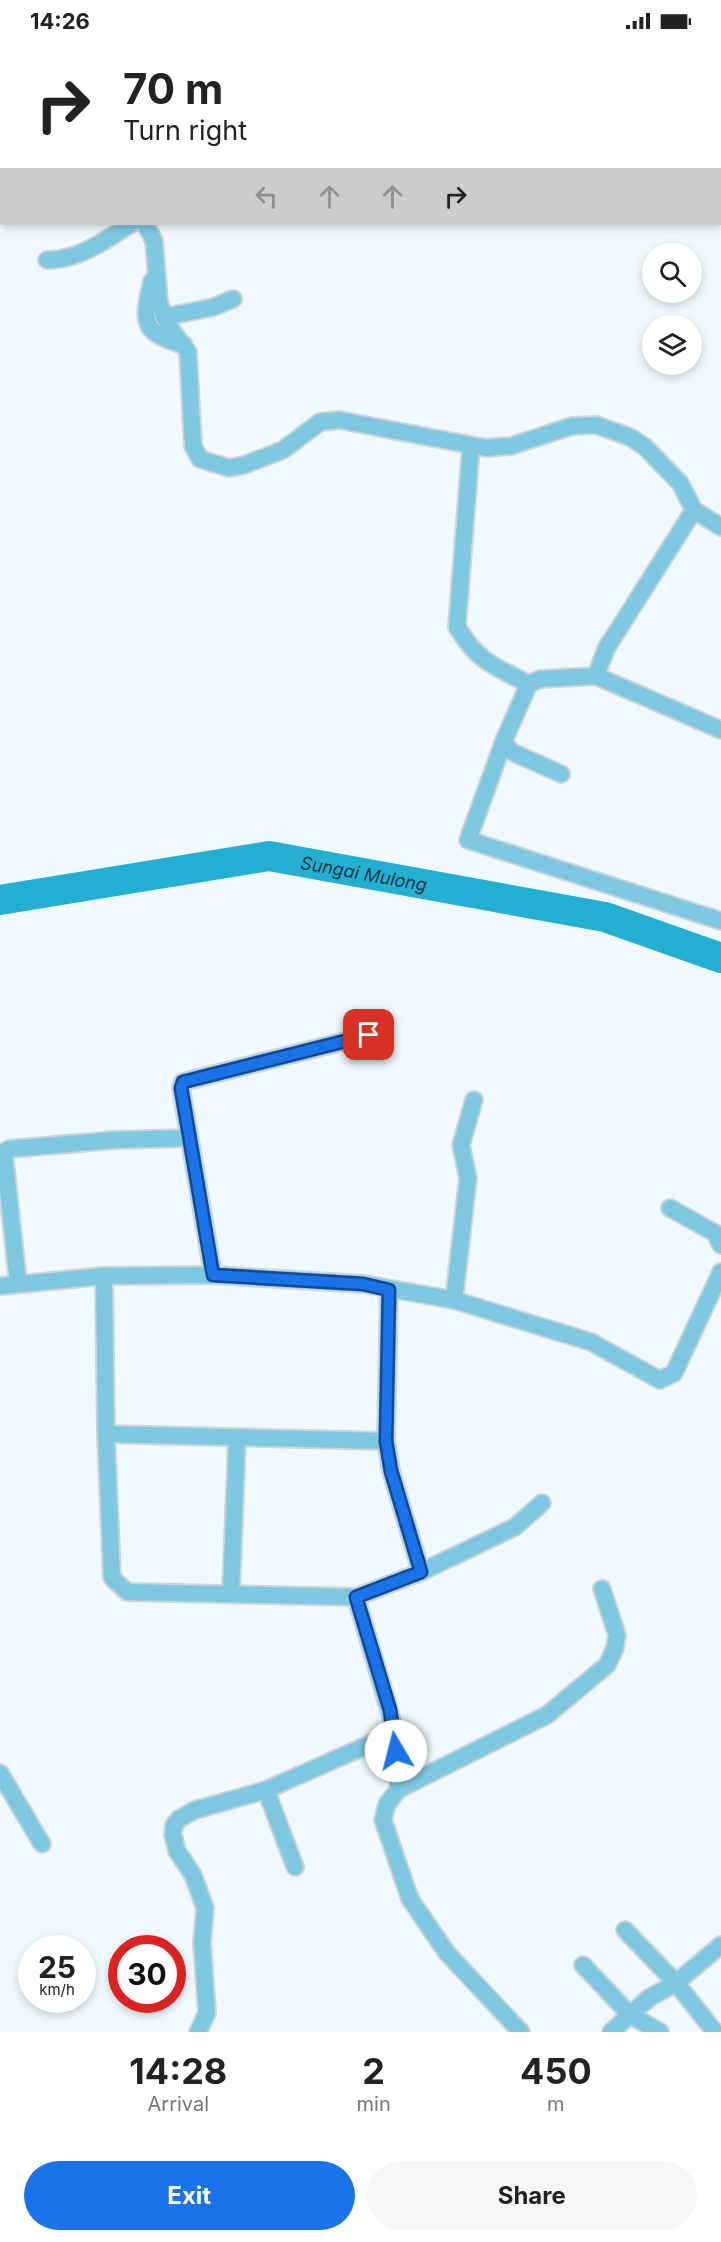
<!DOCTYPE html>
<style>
:root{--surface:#fff;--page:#f6f6f6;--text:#222;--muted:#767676;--accent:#1a73e8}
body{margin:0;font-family:Inter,sans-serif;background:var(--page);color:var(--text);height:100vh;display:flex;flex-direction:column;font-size:22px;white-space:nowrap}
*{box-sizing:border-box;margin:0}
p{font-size:20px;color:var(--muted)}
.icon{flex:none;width:33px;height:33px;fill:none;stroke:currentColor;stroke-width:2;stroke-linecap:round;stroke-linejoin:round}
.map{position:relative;height:1990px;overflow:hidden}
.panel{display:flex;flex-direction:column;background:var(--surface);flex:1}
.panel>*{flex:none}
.top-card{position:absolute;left:0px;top:0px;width:722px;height:183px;box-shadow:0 3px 9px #0003;background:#fff;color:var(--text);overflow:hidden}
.buttons{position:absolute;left:642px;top:201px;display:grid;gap:12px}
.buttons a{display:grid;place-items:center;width:60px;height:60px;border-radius:50%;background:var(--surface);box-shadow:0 3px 9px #0003;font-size:30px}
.speed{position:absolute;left:18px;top:1893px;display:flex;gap:12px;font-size:30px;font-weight:700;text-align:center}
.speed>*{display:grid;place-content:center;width:78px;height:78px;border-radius:50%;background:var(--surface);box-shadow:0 3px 9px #0003;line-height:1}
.speed small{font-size:15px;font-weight:400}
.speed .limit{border:9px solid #d22;background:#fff;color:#111}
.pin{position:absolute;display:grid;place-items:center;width:51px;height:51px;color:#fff;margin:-26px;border-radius:12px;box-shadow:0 3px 9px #0006}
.me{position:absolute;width:66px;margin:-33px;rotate:352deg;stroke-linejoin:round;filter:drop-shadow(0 0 4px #0008)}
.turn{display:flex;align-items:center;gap:21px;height:126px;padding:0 24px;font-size:27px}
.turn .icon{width:78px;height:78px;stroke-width:2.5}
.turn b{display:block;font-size:42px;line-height:51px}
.lanes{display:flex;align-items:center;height:57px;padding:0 24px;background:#0003;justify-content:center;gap:30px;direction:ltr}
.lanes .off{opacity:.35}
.eta{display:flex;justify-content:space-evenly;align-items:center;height:102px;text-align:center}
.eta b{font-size:36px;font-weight:700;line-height:42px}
.primary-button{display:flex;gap:12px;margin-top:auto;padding:12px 24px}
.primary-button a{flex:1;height:69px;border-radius:36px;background:var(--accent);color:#fff;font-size:24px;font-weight:700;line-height:69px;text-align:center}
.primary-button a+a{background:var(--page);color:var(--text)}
.status{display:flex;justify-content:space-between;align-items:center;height:42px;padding:0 30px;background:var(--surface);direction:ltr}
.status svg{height:16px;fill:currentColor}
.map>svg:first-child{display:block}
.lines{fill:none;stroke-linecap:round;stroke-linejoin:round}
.river{stroke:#23afd2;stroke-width:30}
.minor-casing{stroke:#cbd4d8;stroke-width:20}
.minor{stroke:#7ec9e1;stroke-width:16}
.route-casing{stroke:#114b97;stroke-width:15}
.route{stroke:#1a73e8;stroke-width:10}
.labels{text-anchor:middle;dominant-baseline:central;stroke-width:5;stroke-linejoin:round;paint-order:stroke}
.water-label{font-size:18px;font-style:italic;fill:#1e343b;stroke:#fff}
</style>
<div class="status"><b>14:26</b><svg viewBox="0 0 49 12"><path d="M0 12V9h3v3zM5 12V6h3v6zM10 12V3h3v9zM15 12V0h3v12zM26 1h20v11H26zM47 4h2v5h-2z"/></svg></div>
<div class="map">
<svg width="721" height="1990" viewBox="0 0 721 1990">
<rect width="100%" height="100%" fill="#f0fafe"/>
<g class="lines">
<!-- river -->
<path class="river" id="s1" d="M0,858l269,-44 336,61 116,41"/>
<defs>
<g id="minor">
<polyline points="262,0 263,2"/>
<polyline points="400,2 402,0"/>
<polyline points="720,69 721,70"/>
<polyline points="0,107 2,106"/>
<polyline points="145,182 154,199 159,260 170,286 188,310 193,404 200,417 229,426 244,423 283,408 320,380 339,378 486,406 511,404 572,384 596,383 630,395 645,405 680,441 694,468 721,485"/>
<path d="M47,218c33,0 56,-19 84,-36"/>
<path d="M152,239c-10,41 -11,52 32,64"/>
<polyline points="164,275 214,265 233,257"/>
<path d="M471,404l-14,181c21,35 37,39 72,57"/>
<polyline points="694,468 606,607 596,634 721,688"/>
<polyline points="505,696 468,798 721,879"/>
<polyline points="561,732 512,710 506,704 505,696 529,642 540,637 596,634"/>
<polyline points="670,1166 715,1191 721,1203"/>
<polyline points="213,1233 181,1046 183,1040 369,993"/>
<polyline points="104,1234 106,1392 112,1536 127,1550 356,1555"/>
<polyline points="18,1241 4,1110 9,1107 115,1098 188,1096"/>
<polyline points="0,1244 104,1234 213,1233 364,1242 454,1258 591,1300 660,1338 674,1331 721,1230"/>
<polyline points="389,1248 386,1399 391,1429 421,1530"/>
<polyline points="454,1258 468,1136 461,1103 474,1058"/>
<polyline points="106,1392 386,1399"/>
<polyline points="231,1551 237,1397"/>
<polyline points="0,1731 42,1802"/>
<polyline points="399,1747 395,1691 389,1668 356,1555 421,1530 515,1485 542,1461"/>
<polyline points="266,1748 295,1825"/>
<polyline points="625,1888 676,1941 715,1990"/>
<polyline points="583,1923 630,1973 660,1990"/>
<polyline points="198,1990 207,1971 202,1901 205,1866 193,1833 177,1809 173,1793 174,1783 179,1777 195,1768 266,1748 395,1691"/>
<polyline points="521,1990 447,1911 410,1857 383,1778 387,1762 399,1747 547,1673 607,1623 615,1606 617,1593 602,1547"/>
<polyline points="611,1990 649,1956 676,1941 721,1903"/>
</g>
</defs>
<!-- minor casing -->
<use href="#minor" class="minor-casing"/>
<!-- minor -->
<use href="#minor" class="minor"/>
</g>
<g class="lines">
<defs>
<polyline id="route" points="369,993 183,1040 181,1046 213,1233 363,1242 389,1248 386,1399 391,1429 421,1530 356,1555 390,1668 396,1709"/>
</defs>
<!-- route casing -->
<use href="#route" class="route-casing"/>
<!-- route -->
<use href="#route" class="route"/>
</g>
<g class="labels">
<!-- water labels -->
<g class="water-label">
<text stroke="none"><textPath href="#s1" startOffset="369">Sungai Mulong</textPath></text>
</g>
</g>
</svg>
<div class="buttons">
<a><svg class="icon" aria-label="search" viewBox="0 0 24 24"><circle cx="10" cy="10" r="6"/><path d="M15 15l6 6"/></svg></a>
<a><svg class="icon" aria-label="layers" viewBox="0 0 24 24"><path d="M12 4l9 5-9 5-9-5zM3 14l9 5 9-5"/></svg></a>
</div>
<div class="speed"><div>25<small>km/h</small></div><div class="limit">30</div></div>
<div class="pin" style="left:369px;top:993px;background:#d93025"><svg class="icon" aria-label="arrive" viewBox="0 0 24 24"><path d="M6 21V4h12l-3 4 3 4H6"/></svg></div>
<svg class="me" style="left:396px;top:1709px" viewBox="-20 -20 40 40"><circle r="19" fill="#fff"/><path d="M0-13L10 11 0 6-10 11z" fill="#1a73e8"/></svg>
<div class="top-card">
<div class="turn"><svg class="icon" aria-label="right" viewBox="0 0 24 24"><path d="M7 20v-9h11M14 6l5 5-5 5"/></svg><div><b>70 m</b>Turn right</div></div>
<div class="lanes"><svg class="icon off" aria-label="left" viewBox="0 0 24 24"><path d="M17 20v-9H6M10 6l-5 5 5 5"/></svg><svg class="icon off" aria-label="ahead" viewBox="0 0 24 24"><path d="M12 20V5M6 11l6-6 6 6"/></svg><svg class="icon off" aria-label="ahead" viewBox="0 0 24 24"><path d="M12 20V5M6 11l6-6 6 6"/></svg><svg class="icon" aria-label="right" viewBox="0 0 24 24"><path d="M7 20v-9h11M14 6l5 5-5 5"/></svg></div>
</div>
</div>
<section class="panel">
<div class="eta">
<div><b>14:28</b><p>Arrival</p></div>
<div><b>2</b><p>min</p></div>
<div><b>450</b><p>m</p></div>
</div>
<div class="primary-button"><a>Exit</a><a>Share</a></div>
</section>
